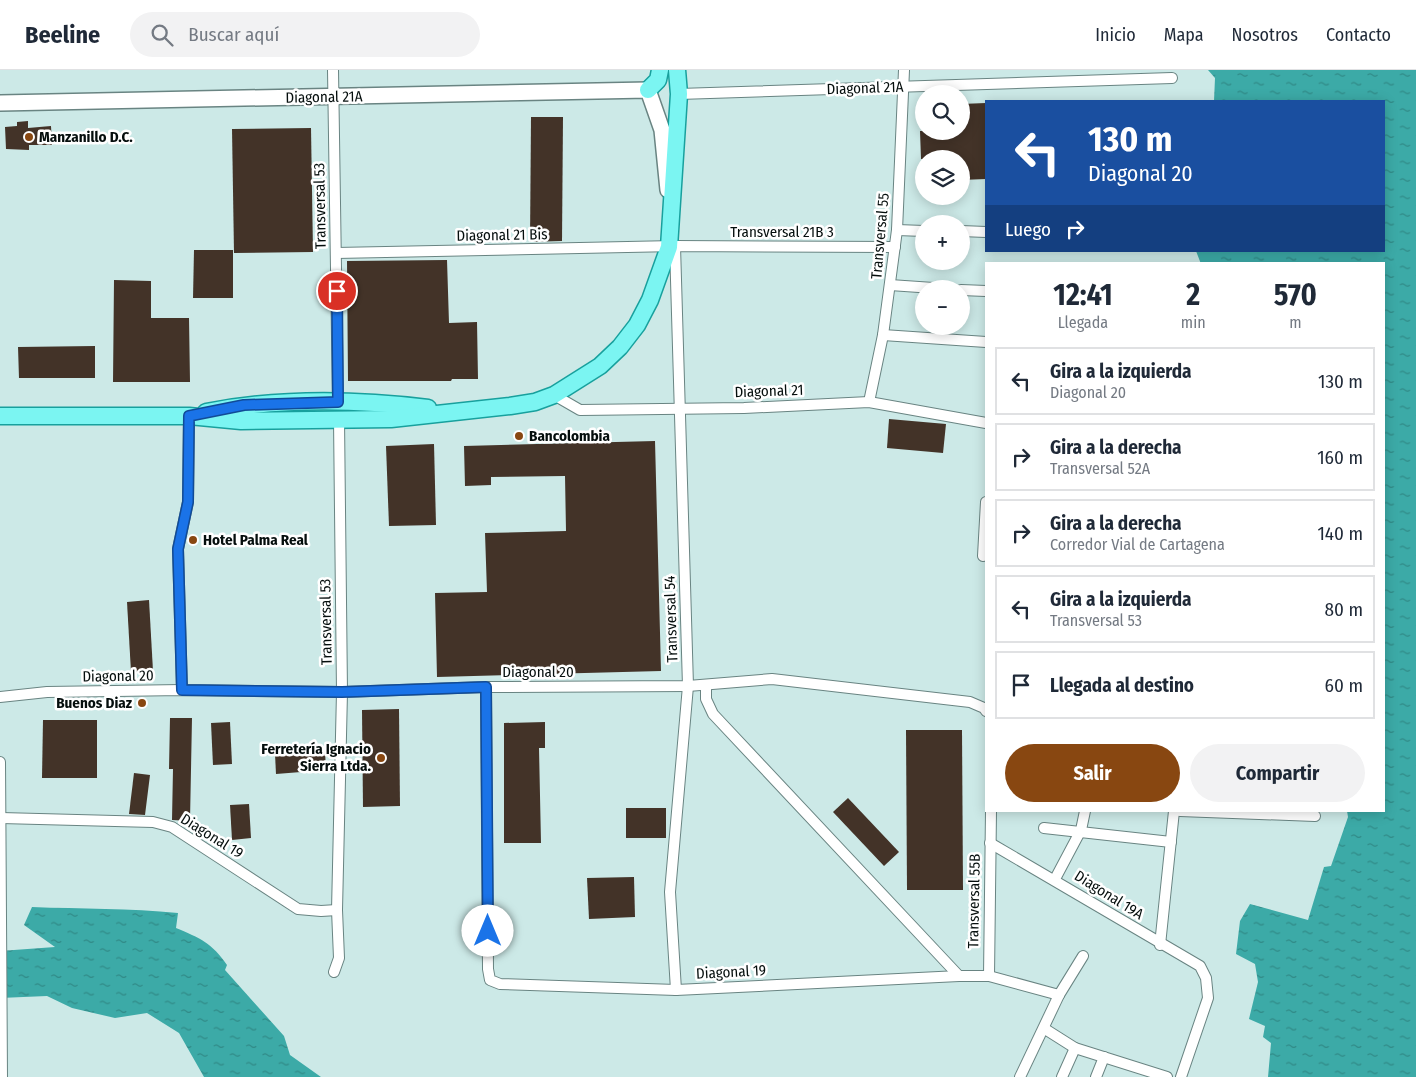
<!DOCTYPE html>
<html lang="es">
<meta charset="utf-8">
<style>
:root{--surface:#fff;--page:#f2f2f3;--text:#1f2937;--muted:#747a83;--line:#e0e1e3;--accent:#884711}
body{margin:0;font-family:"Fira Sans Condensed",sans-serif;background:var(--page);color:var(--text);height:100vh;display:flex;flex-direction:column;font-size:19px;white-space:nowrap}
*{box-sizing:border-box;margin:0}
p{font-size:16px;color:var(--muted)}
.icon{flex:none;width:28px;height:28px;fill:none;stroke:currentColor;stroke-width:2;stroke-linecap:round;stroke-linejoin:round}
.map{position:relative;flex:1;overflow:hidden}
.drawer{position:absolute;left:985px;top:192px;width:400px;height:550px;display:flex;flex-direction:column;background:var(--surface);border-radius:0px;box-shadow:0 2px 12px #0003}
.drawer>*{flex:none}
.banner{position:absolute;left:985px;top:30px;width:400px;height:152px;border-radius:0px;box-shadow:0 2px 12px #0003;background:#1a4fa0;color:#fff;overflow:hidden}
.tools{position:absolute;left:915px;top:15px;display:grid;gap:10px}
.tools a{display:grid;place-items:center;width:55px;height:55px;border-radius:50%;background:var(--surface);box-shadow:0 2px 12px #0003;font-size:25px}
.pin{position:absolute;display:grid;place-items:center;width:42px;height:42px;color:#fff;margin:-21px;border:2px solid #fff;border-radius:50%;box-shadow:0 1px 5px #0007}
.me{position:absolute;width:55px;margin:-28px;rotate:0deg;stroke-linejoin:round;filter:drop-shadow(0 0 4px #0008)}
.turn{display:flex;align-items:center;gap:18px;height:105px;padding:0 20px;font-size:22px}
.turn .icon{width:65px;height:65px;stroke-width:2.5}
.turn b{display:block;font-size:35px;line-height:42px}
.then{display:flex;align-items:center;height:48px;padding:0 20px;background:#0003;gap:10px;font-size:19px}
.eta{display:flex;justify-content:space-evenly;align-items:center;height:85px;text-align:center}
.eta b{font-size:30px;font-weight:700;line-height:35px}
.button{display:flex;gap:10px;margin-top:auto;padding:10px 20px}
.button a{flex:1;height:58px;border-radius:30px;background:var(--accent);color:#fff;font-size:20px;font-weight:700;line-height:58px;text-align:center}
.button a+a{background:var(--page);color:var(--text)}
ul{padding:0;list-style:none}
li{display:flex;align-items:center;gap:15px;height:68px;margin:0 10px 8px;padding:0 10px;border:2px solid var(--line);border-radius:0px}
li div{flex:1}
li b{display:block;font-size:19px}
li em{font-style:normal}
header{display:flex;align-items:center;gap:30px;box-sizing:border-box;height:70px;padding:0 25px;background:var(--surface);border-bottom:1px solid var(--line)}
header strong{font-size:24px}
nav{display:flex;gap:28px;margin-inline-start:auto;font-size:18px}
.search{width:350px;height:45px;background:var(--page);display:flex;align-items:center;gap:12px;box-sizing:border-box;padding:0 18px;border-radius:28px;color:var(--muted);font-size:19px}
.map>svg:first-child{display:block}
.water{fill:url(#water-ripples)}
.building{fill:#433328}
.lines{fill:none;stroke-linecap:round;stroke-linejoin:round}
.street-casing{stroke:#698482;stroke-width:12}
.secondary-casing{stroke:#698482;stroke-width:18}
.primary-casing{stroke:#18a09d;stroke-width:19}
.street{stroke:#fff;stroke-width:10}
.secondary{stroke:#fff;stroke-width:15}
.primary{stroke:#7bf5f2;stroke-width:16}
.route-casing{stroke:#114b97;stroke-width:12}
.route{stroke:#1a73e8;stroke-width:9}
.poi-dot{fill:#884711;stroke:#fff;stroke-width:2}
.labels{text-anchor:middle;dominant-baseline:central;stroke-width:5;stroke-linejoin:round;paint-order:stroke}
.street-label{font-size:15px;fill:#050e0d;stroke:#fff}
.poi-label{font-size:15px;font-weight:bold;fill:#050e0d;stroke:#fff;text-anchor:start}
</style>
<header>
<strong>Beeline</strong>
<div class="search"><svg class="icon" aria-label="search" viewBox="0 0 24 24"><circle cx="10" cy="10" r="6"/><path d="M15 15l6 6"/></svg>Buscar aquí</div>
<nav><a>Inicio</a><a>Mapa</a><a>Nosotros</a><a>Contacto</a></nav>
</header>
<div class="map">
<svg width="1416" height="1007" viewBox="0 0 1416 1007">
<defs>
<pattern id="water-ripples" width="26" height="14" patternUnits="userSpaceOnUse" patternTransform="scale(1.25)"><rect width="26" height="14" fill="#3caaa7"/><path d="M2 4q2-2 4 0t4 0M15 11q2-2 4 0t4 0" fill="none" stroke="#308986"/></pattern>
</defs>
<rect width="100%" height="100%" fill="#cce9e7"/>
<!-- water -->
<g class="water">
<polygon points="1208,0 1416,0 1416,1007 1268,1007 1271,973 1263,967 1265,956 1249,949 1258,912 1255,894 1236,884 1240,851 1250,834 1308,850 1324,797 1331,796 1348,747 1347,741 1384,741 1384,194 1201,194 1196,181 1384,181 1384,31 1214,31 1215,8"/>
<path d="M32,837c49,2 98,1 146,6l-2,15c24,10 36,15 51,37l-2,5 59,66 6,19 31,22h-117l-25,-44 -32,-20 -32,5 -43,-10 -25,-12 -47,2v-47l55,-4 -31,-22z"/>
</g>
<!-- building -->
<g class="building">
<polygon points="986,33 986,109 961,110 961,89 921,89 920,61 961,61 961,34"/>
<polygon points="531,47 563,47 562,171 530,172"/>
<polygon points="28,51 28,58 51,56 52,75 29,75 29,80 6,79 5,57 17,56 17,52"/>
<polygon points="311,58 313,182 234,183 232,59"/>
<polygon points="194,180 233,180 233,228 193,228"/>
<polygon points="447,190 449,253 477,252 478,309 452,309 451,311 348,311 347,191"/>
<polygon points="114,210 151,211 151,248 189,248 190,312 113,312"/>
<polygon points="95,276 95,308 19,308 18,277"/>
<polygon points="889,349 946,354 943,383 887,378"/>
<polygon points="655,371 661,601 437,607 435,523 487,522 485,463 566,461 565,406 491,407 491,415 465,416 464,376"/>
<polygon points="434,374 436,455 389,456 386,376"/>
<polygon points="149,530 153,601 131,602 127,532"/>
<polygon points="399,639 400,736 363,737 362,640"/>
<polygon points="170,648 192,648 190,751 172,750 173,699 169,699"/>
<polygon points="43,650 97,650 97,708 42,708"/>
<polygon points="230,652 232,694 213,695 211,653"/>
<polygon points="545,652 545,678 539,678 541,773 504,773 504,653"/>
<polygon points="906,660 962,660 963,820 907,820"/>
<polygon points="325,681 326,700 276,704 275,684"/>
<polygon points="134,703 150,705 145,745 129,744"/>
<polygon points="848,728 899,782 884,796 833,742"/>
<polygon points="249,734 251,768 232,770 230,735"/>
<rect x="626" y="738" width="40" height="30"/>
<polygon points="634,807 635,847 589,849 587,808"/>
</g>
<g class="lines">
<defs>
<g id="street">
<polyline points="333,0 338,332"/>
<polyline points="679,24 1172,8"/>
<polyline points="897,160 924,161"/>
<polyline points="961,161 986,162"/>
<polyline points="675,176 688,616 670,822 676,920"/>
<polyline points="336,183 675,176 895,177"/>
<polyline points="890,215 948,219"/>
<polyline points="961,220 986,221"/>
<polyline points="883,265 986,272"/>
<polyline points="554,325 580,340 744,338 869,332 986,353"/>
<polyline points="869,332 883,265 897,160 904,0"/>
<polyline points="983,486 986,432"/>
<polyline points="706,615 706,629 713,644 959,906"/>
<polyline points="486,617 488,899 490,910 500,914 676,920 959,906 989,906 991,741"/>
<polyline points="182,620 178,479 188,432 189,346"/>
<polyline points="0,627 47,622 182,620 342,622 486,617 688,616 772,609 970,632 984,638 986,641"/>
<polyline points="0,692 2,1007"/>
<polyline points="1180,741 1315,746"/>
<polyline points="1,748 153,752 172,757 298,839 321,841 337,840"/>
<polyline points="1044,758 1171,772"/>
<polyline points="990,773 1200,896 1206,908 1208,928 1181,1007"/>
<polyline points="1055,809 1081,760 1085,741"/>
<polyline points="1160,875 1174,741"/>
<polyline points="334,902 339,888 337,840 342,622 339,349"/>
<polyline points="989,906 1059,925 1083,886"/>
<polyline points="1045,959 1075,978 1167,1007"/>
<polyline points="1020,1007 1059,925"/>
<polyline points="1062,1007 1075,978"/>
<polyline points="1096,1007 1104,987"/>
</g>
<polyline id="secondary" points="0,33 648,20 662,60 668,120"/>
<g id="primary">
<polyline points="648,20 658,10 660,0"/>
<path d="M206,342c72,-14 149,-13 222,-4"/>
<polyline points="0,346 189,346 241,351 391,349 510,336 535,332 554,325 600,296 620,277 637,255 650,230 669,177 679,24 677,0"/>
</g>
</defs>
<!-- street casing -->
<use href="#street" class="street-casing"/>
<!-- secondary casing -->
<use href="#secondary" class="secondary-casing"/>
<!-- primary casing -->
<use href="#primary" class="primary-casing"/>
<!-- street -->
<use href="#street" class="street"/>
<!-- secondary -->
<use href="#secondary" class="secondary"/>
<!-- primary -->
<use href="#primary" class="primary"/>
</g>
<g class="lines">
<defs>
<polyline id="route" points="337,221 338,332 244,335 189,346 188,432 178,479 182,620 342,622 486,617 488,861"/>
</defs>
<!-- route casing -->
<use href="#route" class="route-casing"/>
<!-- route -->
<use href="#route" class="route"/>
</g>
<!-- markers -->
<g class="poi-dot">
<circle cx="29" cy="67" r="5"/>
<circle cx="519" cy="366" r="5"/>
<circle cx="193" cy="470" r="5"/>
<circle cx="142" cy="633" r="5"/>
<circle cx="381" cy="688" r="5"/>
</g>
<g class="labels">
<!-- street labels -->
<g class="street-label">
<text transform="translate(865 18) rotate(-2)">Diagonal 21A</text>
<text transform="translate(324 27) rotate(-1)">Diagonal 21A</text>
<text transform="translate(320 136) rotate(-91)">Transversal 53</text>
<text x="782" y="162">Transversal 21B 3</text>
<text transform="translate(502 165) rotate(-1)">Diagonal 21 Bis</text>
<text transform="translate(880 166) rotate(-85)">Transversal 55</text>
<text transform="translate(769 321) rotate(-2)">Diagonal 21</text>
<text transform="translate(671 549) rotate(-92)">Transversal 54</text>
<text transform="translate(326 552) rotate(-91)">Transversal 53</text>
<text x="538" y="602">Diagonal 20</text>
<text transform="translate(118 606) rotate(-1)">Diagonal 20</text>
<text transform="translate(212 766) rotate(32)">Diagonal 19</text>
<text transform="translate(1109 825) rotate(32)">Diagonal 19A</text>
<text transform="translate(974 831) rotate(-89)">Transversal 55B</text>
<text transform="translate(731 902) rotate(-3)">Diagonal 19</text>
</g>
<!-- poi labels -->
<g class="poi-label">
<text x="39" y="67">Manzanillo D.C.</text>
<text x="529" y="366">Bancolombia</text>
<text x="203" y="470">Hotel Palma Real</text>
<text x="132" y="633" text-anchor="end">Buenos Diaz</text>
<text x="371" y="679" text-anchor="end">Ferretería Ignacio<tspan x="371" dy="17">Sierra Ltda.</tspan></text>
</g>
</g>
</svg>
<div class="tools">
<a><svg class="icon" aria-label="search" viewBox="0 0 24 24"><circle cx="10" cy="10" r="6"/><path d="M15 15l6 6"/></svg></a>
<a><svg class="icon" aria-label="layers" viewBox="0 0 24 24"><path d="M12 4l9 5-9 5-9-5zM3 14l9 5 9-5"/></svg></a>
<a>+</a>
<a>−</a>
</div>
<div class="pin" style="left:337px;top:221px;background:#d93025"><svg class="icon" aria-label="arrive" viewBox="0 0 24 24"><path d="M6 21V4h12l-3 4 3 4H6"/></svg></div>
<svg class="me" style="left:488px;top:861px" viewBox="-20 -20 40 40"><circle r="19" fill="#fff"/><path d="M0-13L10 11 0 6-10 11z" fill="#1a73e8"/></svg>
<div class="banner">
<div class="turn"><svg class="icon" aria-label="left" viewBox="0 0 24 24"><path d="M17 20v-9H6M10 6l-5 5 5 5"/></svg><div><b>130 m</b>Diagonal 20</div></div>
<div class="then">Luego<svg class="icon" aria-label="right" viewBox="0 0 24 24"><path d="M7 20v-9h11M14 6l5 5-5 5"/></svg></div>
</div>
<section class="drawer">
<div class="eta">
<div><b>12:41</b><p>Llegada</p></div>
<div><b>2</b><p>min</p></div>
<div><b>570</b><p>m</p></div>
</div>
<ul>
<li><svg class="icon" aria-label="left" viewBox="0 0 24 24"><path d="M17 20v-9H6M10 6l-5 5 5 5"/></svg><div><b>Gira a la izquierda</b><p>Diagonal 20</p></div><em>130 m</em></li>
<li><svg class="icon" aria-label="right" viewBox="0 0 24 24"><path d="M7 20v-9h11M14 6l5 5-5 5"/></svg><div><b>Gira a la derecha</b><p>Transversal 52A</p></div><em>160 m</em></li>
<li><svg class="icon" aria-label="right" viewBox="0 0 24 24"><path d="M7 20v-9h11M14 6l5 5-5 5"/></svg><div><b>Gira a la derecha</b><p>Corredor Vial de Cartagena</p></div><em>140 m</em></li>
<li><svg class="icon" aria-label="left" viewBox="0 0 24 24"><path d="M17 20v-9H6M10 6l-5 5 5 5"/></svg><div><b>Gira a la izquierda</b><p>Transversal 53</p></div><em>80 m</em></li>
<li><svg class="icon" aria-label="arrive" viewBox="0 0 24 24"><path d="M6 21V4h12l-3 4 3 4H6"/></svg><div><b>Llegada al destino</b></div><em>60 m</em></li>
</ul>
<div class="button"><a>Salir</a><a>Compartir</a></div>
</section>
</div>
